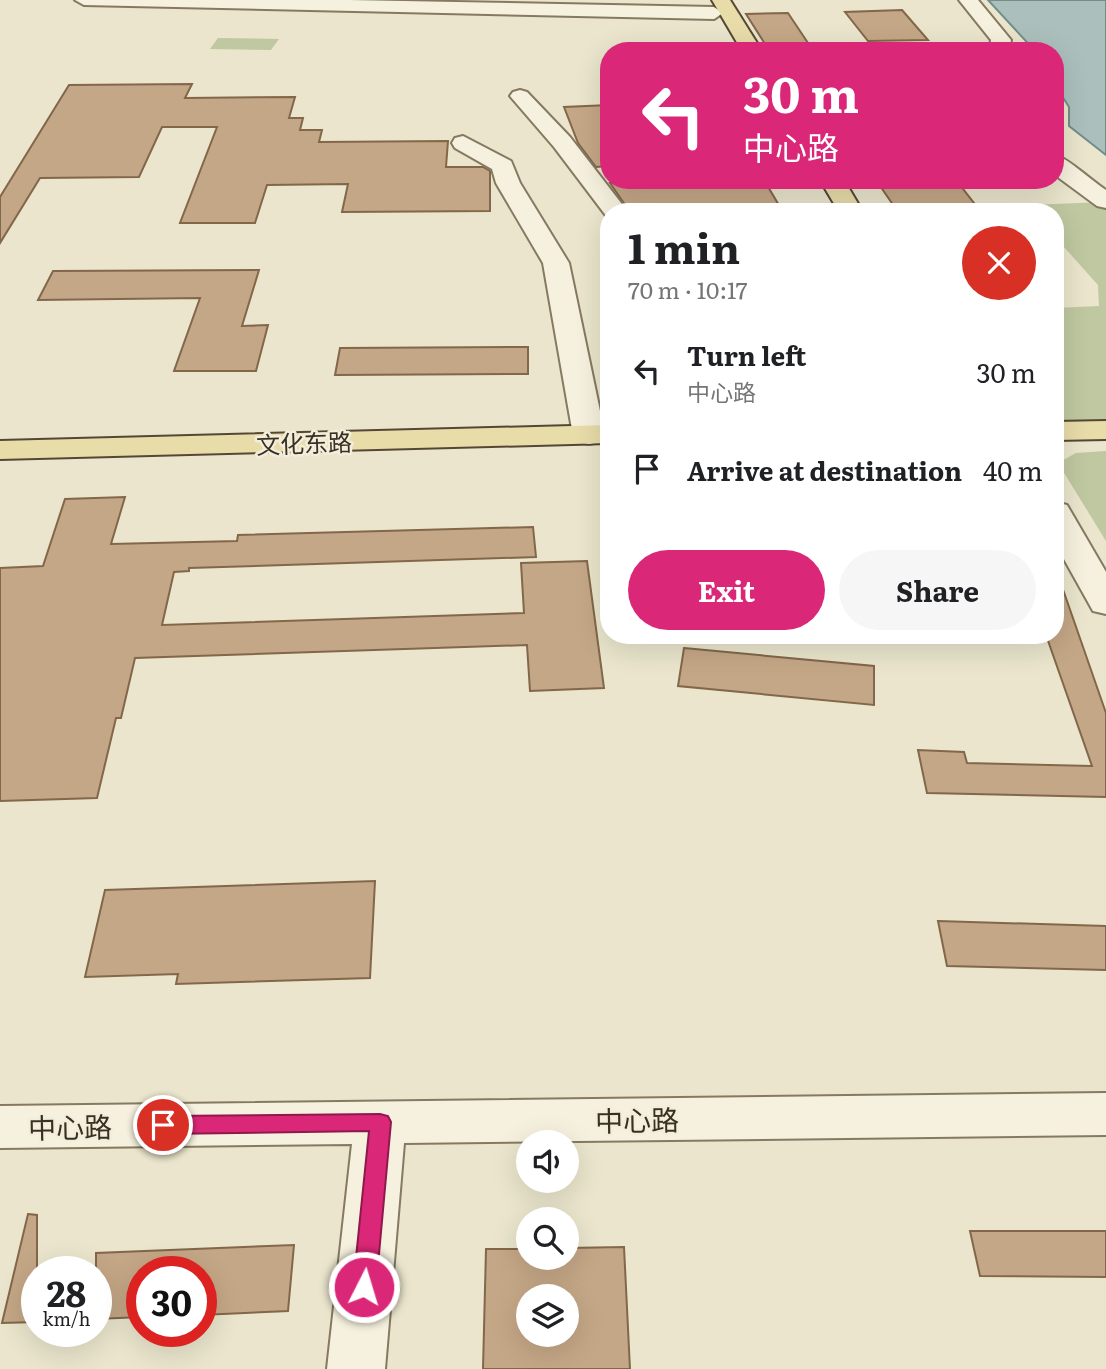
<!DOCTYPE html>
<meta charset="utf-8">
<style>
:root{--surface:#fff;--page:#f6f6f6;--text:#202124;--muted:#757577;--accent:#db2777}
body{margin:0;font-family:Literata,"Noto Sans SC",serif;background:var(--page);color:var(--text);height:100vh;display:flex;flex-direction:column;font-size:26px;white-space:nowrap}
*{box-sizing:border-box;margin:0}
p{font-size:23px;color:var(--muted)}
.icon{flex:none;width:38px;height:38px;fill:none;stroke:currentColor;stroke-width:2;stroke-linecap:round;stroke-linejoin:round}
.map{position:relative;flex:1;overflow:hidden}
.panel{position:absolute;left:600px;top:203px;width:464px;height:441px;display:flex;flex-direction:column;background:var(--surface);border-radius:28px;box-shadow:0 7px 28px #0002}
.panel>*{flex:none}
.top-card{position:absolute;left:600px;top:42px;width:464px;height:147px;border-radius:28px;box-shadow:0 7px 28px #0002;background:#db2777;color:#fff;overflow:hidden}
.tools{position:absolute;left:516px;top:1130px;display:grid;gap:14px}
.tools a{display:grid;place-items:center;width:63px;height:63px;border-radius:50%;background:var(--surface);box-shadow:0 7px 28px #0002;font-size:35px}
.speed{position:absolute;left:21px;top:1256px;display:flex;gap:14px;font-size:35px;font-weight:700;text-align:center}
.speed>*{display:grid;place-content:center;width:91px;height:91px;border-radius:50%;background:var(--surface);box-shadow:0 7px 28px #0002;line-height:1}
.speed small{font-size:18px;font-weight:400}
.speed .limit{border:10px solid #d22;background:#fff;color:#111}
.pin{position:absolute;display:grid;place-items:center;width:60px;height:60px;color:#fff;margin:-30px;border:4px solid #fff;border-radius:50%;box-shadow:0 2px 7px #0007}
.me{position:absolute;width:77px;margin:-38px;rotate:5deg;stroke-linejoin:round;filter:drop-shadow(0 0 5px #0008)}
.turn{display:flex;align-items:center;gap:24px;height:147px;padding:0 28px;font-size:32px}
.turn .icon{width:91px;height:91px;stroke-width:2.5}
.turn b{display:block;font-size:49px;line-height:60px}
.round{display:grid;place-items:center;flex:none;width:74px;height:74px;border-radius:37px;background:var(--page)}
.overview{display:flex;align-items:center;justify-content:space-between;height:119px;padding:0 28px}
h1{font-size:42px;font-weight:700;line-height:52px}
.button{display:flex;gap:14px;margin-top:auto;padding:14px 28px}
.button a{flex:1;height:80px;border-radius:42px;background:var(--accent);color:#fff;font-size:28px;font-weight:700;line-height:80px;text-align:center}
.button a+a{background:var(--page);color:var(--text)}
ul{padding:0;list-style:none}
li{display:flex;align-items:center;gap:21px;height:98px;padding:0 28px}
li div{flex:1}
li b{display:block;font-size:26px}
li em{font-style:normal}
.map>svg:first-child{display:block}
.green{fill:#bfc8a0}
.water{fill:#abc0bc;stroke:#728e8a;stroke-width:2}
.building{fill:#c4a786;stroke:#82674a;stroke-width:2;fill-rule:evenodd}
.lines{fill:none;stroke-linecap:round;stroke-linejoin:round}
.minor-casing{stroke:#867961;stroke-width:4}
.major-casing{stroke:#554735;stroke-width:4}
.minor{fill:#f6f1de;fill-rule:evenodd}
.major{fill:#e8dca9;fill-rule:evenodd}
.route{fill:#db2777;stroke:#8e194d;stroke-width:2}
.labels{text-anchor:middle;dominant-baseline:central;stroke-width:5;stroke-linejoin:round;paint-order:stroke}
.street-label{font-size:24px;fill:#383023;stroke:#f3eedb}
.near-street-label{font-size:28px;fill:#383023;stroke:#f3eedb}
</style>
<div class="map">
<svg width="1106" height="1369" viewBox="0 0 1106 1369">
<rect width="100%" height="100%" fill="#eae5cc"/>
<!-- green -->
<g class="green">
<polygon points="218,38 279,39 271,50 210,49"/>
<polygon points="1106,202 1106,422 1055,422 1055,308 1099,306 1098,285 1055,237 1055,212 1033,212 1027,205"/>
<polygon points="1106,451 1106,541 1058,463 1076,453"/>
</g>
<!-- water -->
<polygon class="water" points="988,0 1106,0 1106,155 1069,126 1069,107 1055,85 1055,51 1035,51"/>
<!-- building -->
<g class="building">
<polygon points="902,10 928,40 868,41 845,12"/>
<polygon points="788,13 808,43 765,44 746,14"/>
<polygon points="192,84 185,98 295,97 289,118 303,118 300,130 322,130 319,142 448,141 446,167 483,167 490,171 490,211 342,212 348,184 267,185 255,223 180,223 217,127 162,127 139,177 40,178 0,243 0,197 69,85"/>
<polygon points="609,105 609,166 596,167 578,143 564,107"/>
<polygon points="680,180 764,180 783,212 630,212 610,183"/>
<polygon points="876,180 956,180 981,212 898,212"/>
<polygon points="259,270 242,326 268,325 256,371 174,371 200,298 38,300 53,271"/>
<polygon points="528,347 528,374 335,375 340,348"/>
<polygon points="125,497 111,544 237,541 238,535 533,527 536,557 189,568 189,571 174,572 162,625 524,613 521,563 587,561 604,688 530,691 527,645 135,658 121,718 116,718 97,798 0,801 0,568 43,566 65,499"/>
<polygon points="1059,578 1106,713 1106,797 927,793 918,750 964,752 967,763 1092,766 1046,635 1055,635 1055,579"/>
<polygon points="684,648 874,666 874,705 678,686"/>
<polygon points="375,881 370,978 176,984 178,974 85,977 105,890"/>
<polygon points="938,921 1106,926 1106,970 947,966"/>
<polygon points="28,1214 37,1215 37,1322 2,1323"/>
<polygon points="970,1231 1106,1231 1106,1277 980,1276"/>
<polygon points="294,1245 288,1311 201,1315 201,1272 142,1272 142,1317 96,1319 96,1253"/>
<path d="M624,1247l6,122h-147l3,-120h42v9h39v-10zM528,1297h39v38h-39z"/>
</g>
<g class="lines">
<defs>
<g id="minor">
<polygon points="75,0 349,0 714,7 723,13 714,19 84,5"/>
<polygon points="959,0 978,0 1011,40 1009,51 989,51 991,40"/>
<polygon points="520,90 527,92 570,137 628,212 609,212 607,217 554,147 510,96 513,92"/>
<polygon points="463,136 511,161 520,183 569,263 605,435 600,442 589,444 578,442 573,435 543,263 496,183 492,169 455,148 452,143 455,138"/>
<path d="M1055,155c13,3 38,27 51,35v18l-9,-2 -42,-31z"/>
<polygon points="1055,502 1067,505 1106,572 1106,614 1093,611 1055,543"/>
<polygon points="1106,1093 1106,1135 404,1143 385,1369 327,1369 352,1144 0,1148 0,1106"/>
</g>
<g id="major">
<polygon points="712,0 730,0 762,51 742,51"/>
<polygon points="820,180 844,180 863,212 839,212"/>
<polygon points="1106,421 1106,439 1055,440 1055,422"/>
<polygon points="609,425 609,443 0,459 0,441"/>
</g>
</defs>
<!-- minor casing -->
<use href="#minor" class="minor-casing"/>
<!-- major casing -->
<use href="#major" class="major-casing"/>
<!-- minor -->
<use href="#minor" class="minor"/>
<!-- major -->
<use href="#major" class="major"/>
</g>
<!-- route -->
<polygon class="route" points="380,1114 388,1116 391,1122 376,1287 373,1294 364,1297 356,1294 353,1287 369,1131 163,1134 155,1131 152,1125 155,1119 163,1116"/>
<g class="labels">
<!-- street labels -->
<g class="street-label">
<text transform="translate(304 442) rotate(-2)">文化东路</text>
</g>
<!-- near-street labels -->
<g class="near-street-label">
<text transform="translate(637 1119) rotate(-1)">中心路</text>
<text transform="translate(70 1126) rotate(-1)">中心路</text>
</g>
</g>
</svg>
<div class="tools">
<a><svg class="icon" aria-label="sound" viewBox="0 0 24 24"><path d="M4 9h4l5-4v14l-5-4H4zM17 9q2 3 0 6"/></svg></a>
<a><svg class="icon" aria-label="search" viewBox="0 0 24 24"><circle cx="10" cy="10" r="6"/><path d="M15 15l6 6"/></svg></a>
<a><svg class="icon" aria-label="layers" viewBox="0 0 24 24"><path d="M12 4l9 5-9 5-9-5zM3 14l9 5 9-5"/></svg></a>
</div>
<div class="speed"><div>28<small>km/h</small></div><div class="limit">30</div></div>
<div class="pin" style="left:163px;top:1125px;background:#d93025"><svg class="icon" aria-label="arrive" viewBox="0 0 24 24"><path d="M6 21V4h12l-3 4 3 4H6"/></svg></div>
<svg class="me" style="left:364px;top:1287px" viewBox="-20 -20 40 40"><circle r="17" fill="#db2777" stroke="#fff" stroke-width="3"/><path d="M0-11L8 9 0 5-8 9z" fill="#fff"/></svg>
<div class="top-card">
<div class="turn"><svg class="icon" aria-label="left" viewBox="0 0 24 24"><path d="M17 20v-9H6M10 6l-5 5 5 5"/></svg><div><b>30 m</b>中心路</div></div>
</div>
<section class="panel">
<div class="overview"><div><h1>1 min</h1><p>70 m · 10:17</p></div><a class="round" style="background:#d93025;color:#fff"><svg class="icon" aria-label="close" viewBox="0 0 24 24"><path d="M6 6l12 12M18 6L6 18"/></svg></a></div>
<ul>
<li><svg class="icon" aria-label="left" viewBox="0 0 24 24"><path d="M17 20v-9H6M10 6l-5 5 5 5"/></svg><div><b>Turn left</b><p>中心路</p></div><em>30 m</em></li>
<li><svg class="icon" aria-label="arrive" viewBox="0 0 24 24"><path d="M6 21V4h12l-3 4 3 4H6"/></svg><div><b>Arrive at destination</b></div><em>40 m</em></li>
</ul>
<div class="button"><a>Exit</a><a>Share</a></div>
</section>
</div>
